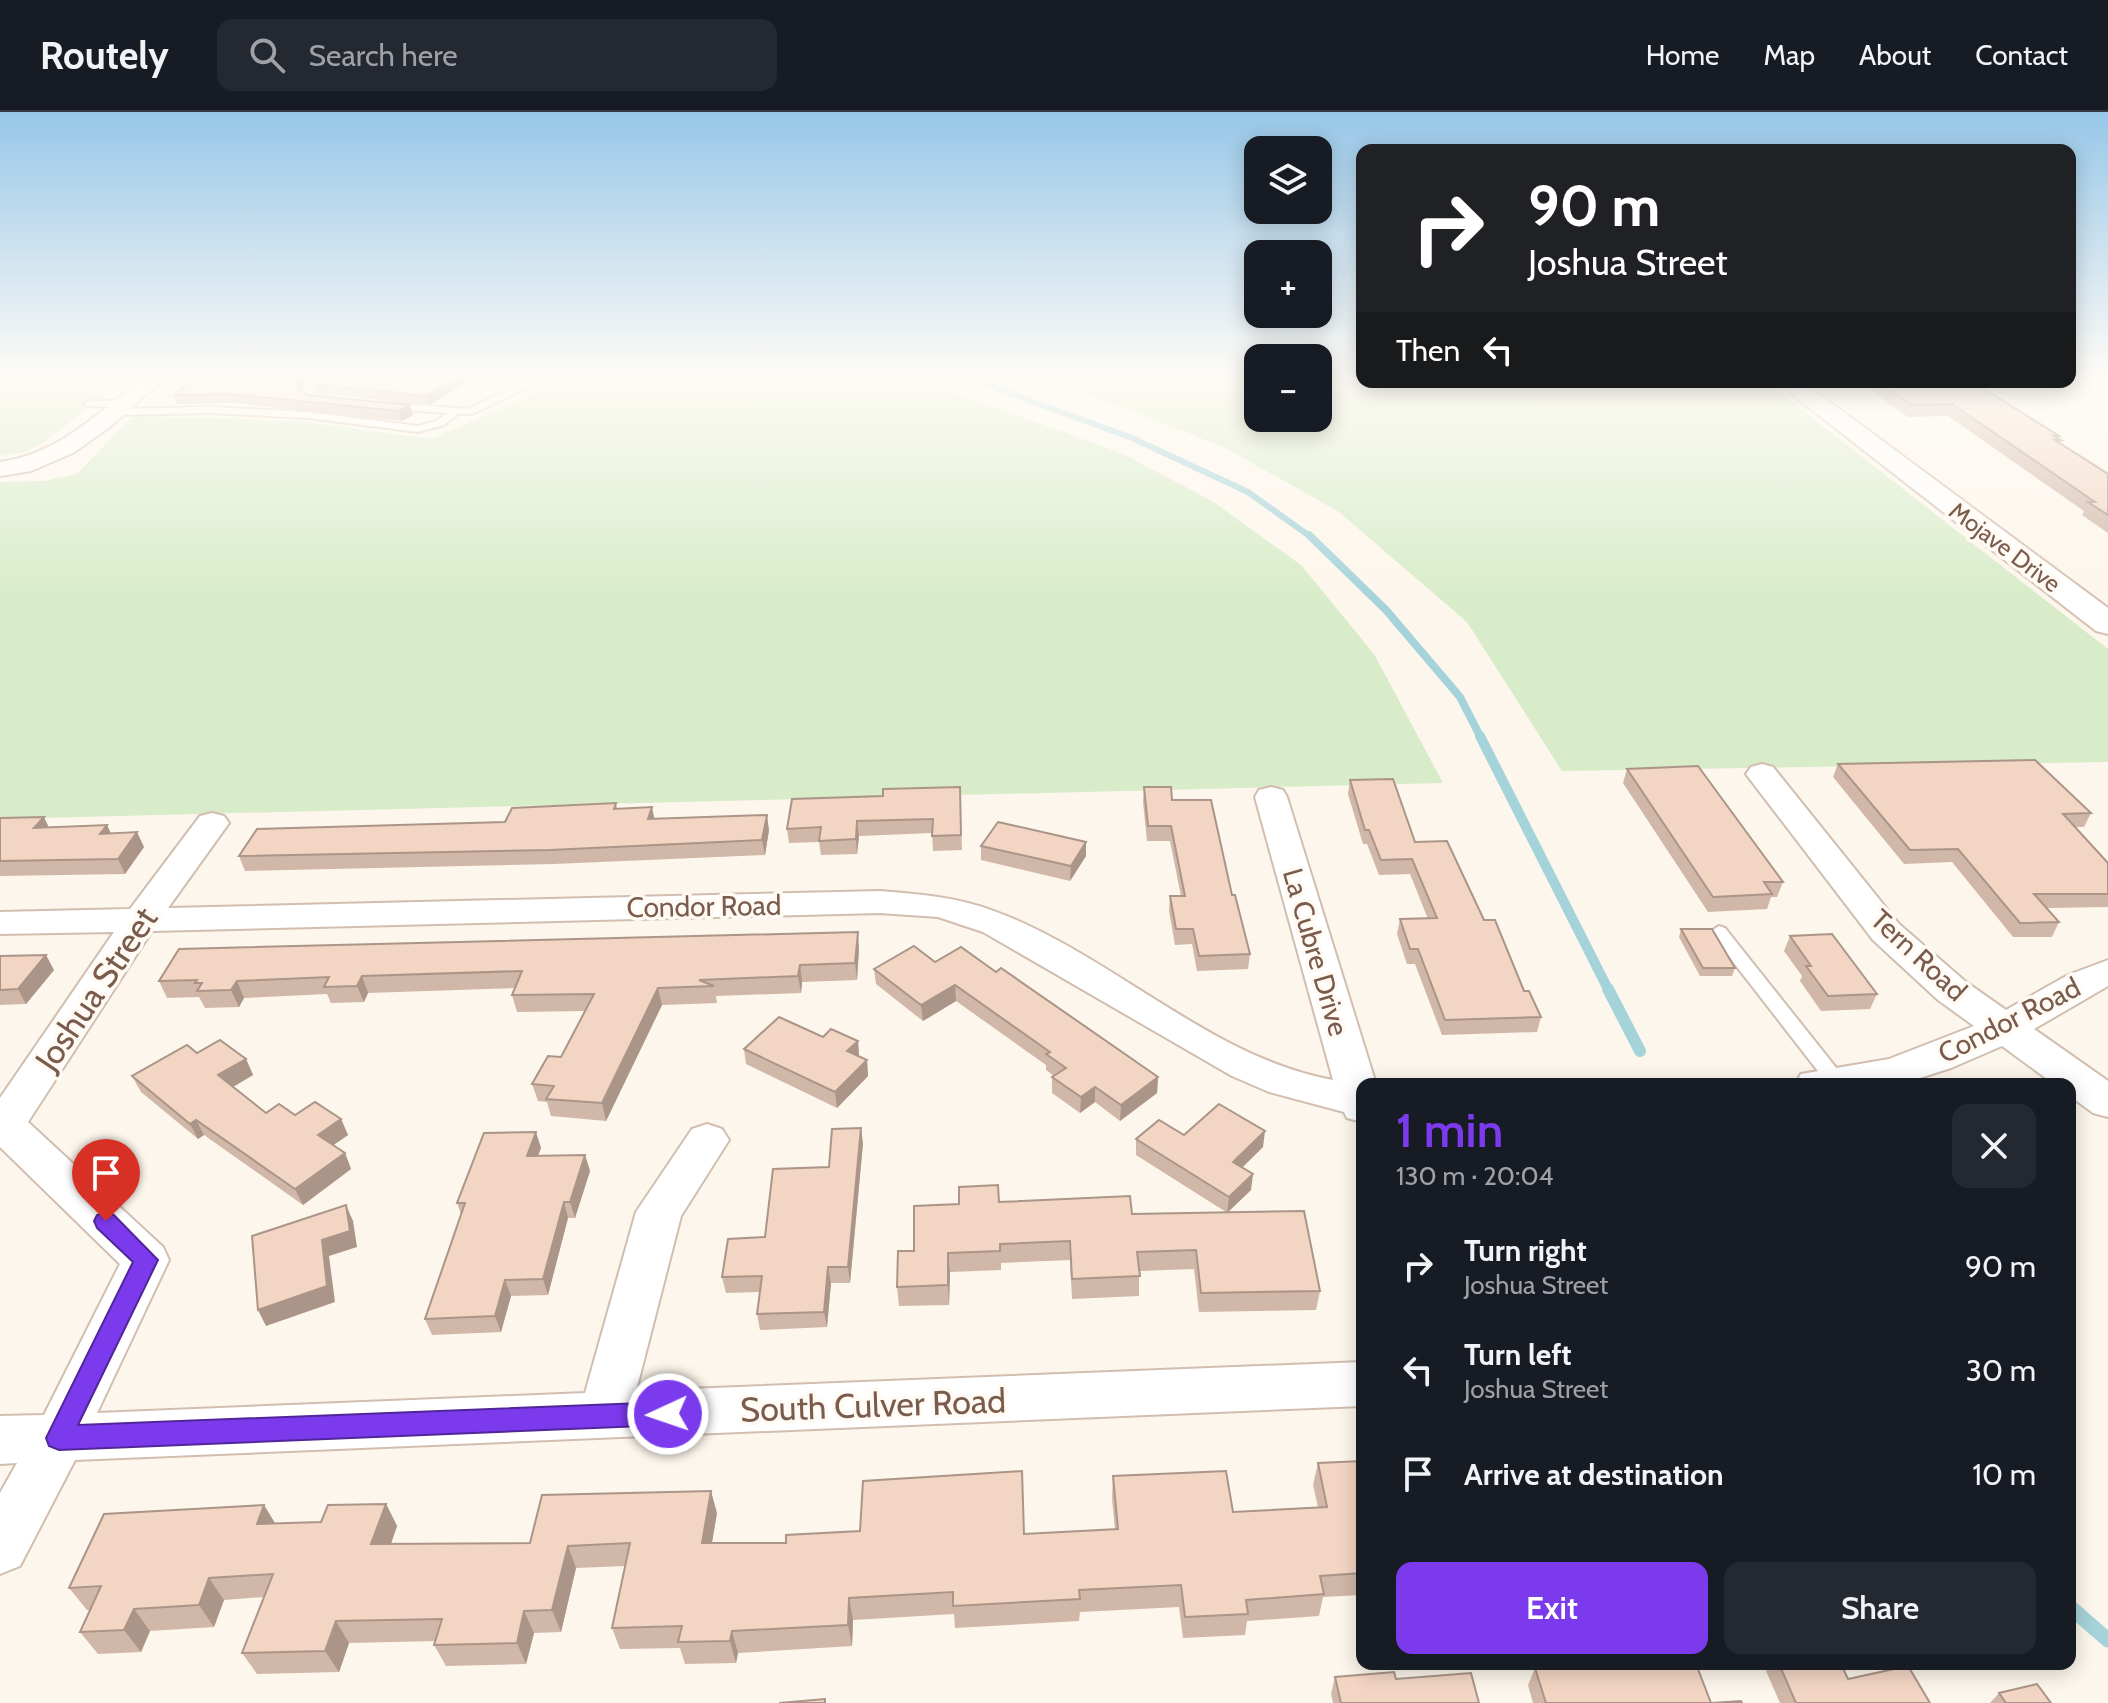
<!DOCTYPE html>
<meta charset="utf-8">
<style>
:root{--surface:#171b24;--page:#242831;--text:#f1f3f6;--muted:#9ea1a6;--line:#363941;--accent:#7c3aed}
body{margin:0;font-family:Cabin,sans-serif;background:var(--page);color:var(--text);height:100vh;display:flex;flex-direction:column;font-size:30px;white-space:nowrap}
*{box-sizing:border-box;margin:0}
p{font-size:26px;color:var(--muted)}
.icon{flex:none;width:44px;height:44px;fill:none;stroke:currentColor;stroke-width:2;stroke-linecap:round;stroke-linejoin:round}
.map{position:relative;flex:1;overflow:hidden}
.drawer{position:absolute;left:1356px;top:966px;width:720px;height:592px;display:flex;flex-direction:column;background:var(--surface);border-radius:16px;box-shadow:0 4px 20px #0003}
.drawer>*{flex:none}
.hud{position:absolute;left:1356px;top:32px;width:720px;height:244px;border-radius:16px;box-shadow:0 4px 20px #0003;background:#202124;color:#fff;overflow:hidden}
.tools{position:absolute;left:1244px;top:24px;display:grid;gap:16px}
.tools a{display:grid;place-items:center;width:88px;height:88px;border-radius:16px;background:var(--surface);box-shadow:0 4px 20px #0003;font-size:40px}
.pin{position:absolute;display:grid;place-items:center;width:68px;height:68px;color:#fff;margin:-82px -34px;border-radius:50% 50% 50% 0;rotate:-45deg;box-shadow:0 0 8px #0007}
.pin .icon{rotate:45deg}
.me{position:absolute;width:88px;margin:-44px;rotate:267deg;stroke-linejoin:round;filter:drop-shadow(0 0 6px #0008)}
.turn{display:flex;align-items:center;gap:28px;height:168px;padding:0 40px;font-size:36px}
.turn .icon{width:104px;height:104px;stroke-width:2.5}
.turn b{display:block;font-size:56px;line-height:68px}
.then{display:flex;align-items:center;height:76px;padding:0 40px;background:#0003;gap:16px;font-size:30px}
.round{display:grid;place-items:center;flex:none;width:84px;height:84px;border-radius:16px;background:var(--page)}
.overview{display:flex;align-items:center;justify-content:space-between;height:136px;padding:0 40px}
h1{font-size:48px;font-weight:600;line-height:60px;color:var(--accent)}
.cta{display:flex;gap:16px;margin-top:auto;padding:16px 40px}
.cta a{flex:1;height:92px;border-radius:16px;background:var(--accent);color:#fff;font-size:32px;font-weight:600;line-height:92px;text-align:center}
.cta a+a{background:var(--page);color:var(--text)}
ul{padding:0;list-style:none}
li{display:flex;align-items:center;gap:24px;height:104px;padding:0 40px}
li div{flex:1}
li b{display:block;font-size:30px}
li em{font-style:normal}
header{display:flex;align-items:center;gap:48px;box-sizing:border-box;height:112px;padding:0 40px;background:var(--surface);border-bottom:2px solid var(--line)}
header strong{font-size:38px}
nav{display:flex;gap:44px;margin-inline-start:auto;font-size:28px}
.search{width:560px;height:72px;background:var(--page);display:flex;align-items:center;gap:20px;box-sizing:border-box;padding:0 28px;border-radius:16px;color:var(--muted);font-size:30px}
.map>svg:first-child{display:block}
.green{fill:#d8ecc9}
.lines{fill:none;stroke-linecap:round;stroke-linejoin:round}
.stream-far4{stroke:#a5d3da;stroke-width:6}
.stream-far3{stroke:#a5d3da;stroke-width:8}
.stream-far2{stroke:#a5d3da;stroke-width:10}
.stream-far1{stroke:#a5d3da;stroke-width:12}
.stream{stroke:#a5d3da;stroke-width:15}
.lane-casing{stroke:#d1beb0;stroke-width:4}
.street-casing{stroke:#d1beb0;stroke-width:4}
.secondary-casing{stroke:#d6c0b0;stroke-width:4}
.lane{fill:#fff;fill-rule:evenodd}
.street{fill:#fff;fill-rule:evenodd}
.secondary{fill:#fff;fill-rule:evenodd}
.wall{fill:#d1b7a8}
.shaded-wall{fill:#aa9588}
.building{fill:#f3d5c3;stroke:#aa9588;stroke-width:2}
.route{fill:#7c3aed;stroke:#51269a;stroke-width:2}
.labels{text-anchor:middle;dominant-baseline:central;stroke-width:7;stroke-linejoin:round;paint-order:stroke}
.far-street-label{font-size:24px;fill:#7a5c4d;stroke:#fffaf3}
.street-label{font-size:28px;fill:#7a5c4d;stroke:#fffaf3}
.near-street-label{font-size:34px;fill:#7a5c4d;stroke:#fffaf3}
</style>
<header>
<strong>Routely</strong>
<div class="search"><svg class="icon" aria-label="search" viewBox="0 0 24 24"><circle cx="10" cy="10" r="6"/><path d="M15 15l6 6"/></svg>Search here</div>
<nav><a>Home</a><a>Map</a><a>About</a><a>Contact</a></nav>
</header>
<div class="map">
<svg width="2108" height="1591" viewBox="0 0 2108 1591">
<rect width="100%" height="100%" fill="#fdf6ec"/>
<!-- green -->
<g class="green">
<polygon points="0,264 130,264 41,332 25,340 0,344"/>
<polygon points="566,264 910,264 1123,342 1212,389 1301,453 1374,542 1443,671 0,707 0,370 44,369 77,362 133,304 297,309 432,327 562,269"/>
<polygon points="1031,264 1258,264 1258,306 1318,306 1318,264 1362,264 1362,270 1766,270 2108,537 2108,650 1562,659 1467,510 1339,400 1224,335 1103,288"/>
</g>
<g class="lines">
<!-- stream-far4 -->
<polyline class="stream-far4" points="963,264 1132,326 1248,380 1311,425"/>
<!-- stream-far3 -->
<polyline class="stream-far3" points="1309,423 1386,498 1460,585 1481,626"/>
<!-- stream-far2 -->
<polyline class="stream-far2" points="1480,624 1609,879"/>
<!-- stream-far1 -->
<polyline class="stream-far1" points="1608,877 1640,939"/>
<!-- stream -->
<polyline class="stream" points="2070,1495 2108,1528"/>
<defs>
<g id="lane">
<polygon points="314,264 324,264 313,281 333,286 333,290 304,285 304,276"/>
<polygon points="540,264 553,264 472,302 458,302 444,313 418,320 308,306 211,301 112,303 107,300 112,297 211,295 308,300 418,314 436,309 447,301 387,297 382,294 387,291 467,297"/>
<polygon points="90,289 121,289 126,292 121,295 86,294 85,292"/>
<polygon points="1719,814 1725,816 1849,972 1828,972 1713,824 1710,820"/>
</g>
<g id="street">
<path d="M145,264h22l-56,50 -38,27 -42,18 -31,5v-14c59,-8 100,-50 145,-86z"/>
<polygon points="1762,652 1773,655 1899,812 1966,870 2006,898 2068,863 2108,848 2108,874 2034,917 2108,969 2108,1005 2093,1001 2070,984 2070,972 2054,972 2002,934 1951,956 1901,972 1795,972 1801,962 1889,947 1974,914 1938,888 1873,828 1746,662 1751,655"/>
<path d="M1271,675l12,3 4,7 89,287h-14v38l-15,-4 -3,-6 -75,-20 -37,-16 -249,-144 -45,-15 -58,-4 -728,18 -124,191 135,125 6,13 -72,153 488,-20 51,-181 56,-83 15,-5 15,5 7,11 -48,76 -45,175 726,-29v44l-1287,54 -55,106 -20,8v-81l17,-30 -17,1v-48l44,-1 76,-151 -120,-117v-49l114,-166 -114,2v-22l130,-3 70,-93 12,-3 12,3 5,7 -61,85 712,-17c40,3 77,6 114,20 117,43 216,147 339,169l-78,-283 4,-7z"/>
</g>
<polygon id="secondary" points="1776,270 1803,270 2108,496 2108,522 2096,519"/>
</defs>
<!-- lane casing -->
<use href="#lane" class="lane-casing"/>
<!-- street casing -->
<use href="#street" class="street-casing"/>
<!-- secondary casing -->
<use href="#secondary" class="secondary-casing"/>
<!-- lane -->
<use href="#lane" class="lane"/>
<!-- street -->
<use href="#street" class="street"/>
<!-- secondary -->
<use href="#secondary" class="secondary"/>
</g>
<!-- wall -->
<g class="wall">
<polygon points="195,264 310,264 301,276 301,278 307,283 410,293 413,303 402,309 234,291 177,292 174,283"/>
<polygon points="320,264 506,264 502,270 468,270 429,293 318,281 315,272"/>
<polygon points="1866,270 1973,270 2059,324 2058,326 2061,328 2060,332 2108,362 2108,421 2082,403 2084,399 1948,304 1908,305 1870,278 1871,274"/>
<polygon points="1838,652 2091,701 2084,715 2075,715 2108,751 2108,795 2046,796 2059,810 2052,825 2013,825 1952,750 1904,752 1833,665"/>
<polygon points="1627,657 1783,770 1777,785 1771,785 1767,797 1708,800 1623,671"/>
<polygon points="1350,668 1415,730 1484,808 1524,879 1541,905 1537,920 1442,923 1415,852 1407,852 1397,822 1400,807 1428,807 1410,762 1379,763 1367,732 1363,732 1348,682"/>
<polygon points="960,675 962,738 933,739 932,721 859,724 857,742 821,743 819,730 789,731 787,717 883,684"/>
<polygon points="1144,675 1172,688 1232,783 1250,842 1248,857 1197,859 1192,832 1175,833 1169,799 1170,784 1181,784 1170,729 1147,729 1143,690"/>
<polygon points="616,691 617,696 654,707 769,718 765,743 554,752 245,759 239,744 505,710"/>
<polygon points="0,706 49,715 107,713 110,721 144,735 125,762 0,764"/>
<polygon points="981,734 1086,744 1070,769 981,748"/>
<polygon points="1681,817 1735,856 1732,864 1700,864 1679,825"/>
<polygon points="1790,824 1877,882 1870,897 1821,899 1800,869 1802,864 1784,839"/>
<polygon points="859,836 857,868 802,870 801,881 716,884 717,891 662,893 606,1009 551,1004 547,990 538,989 532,972 561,945 585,899 517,900 512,883 515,876 368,881 364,890 331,891 327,882 244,886 239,895 205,896 199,885 167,886 159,869"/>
<polygon points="0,844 54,858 26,892 0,893"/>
<polygon points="935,850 996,860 1158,965 1157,981 1120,1009 1095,990 1080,1001 1052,981 1052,965 1054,964 1046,958 1046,953 956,889 923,909 876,872 874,857"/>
<polygon points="823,925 858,929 859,945 867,948 868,964 837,996 746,952 744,937"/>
<polygon points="246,947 253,963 233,975 266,1001 341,1007 348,1023 333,1033 345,1041 351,1057 303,1093 204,1023 198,1027 141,980 132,964"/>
<polygon points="1184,1023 1263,1035 1242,1056 1251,1078 1228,1100 1320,1179 1316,1198 1199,1200 1194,1157 1139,1159 1139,1184 1072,1187 1070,1148 1001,1151 1001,1158 950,1160 949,1193 899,1194 897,1175 914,1139 959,1092 999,1090 1132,1102 1226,1100 1136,1043 1136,1027"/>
<polygon points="863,1031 850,1171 831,1171 827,1215 760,1218 757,1202 760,1180 726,1181 722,1165 765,1125 829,1055"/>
<polygon points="541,1036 538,1043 585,1043 590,1059 575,1106 568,1106 548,1183 511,1184 501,1220 432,1223 425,1207 461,1102 457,1091"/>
<polygon points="1362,1349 1362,1483 1323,1485 1319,1504 1247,1509 1245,1523 1183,1526 1179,1495 1080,1500 1079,1509 955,1516 954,1502 853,1508 852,1534 738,1541 736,1551 685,1552 680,1536 620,1537 612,1516 626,1454 576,1456 561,1520 534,1521 526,1552 446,1554 434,1533 436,1529 349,1531 339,1560 257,1562 242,1541 264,1485 224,1488 214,1515 150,1519 141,1540 98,1542 80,1520 91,1498 87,1498 69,1476 264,1393 275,1412 321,1410 386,1392 397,1414 391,1432 530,1431 717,1401 712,1431 786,1431 1024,1422 1115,1418 1112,1386 1113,1364 1233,1400 1318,1395 1313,1373 1318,1351"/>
<polygon points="1771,1552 1841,1552 1848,1567 1930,1591 1780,1591 1766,1559"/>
<polygon points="1535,1556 1711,1591 1742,1591 1533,1591 1528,1573"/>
<polygon points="1335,1565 1396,1567 1479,1591 1333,1591 1331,1582"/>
<polygon points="1999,1581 2051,1591 1990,1591"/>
</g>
<!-- shaded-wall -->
<g class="shaded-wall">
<polygon points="300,264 310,264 301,276 301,285 298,276 298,266"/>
<polygon points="461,264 466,264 468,270 429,293 426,284"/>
<polygon points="410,293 413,303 402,309 399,299"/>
<polygon points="652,695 655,710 648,707"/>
<polygon points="767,703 769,718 765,743 762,728"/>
<polygon points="44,705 51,720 34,716"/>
<polygon points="857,709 859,724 857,742 856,727"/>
<polygon points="107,713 114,728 100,722"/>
<polygon points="137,720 144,735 125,762 118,747"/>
<polygon points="1086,730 1086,744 1070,769 1071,754"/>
<polygon points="858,820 859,836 857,868 855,851"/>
<polygon points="46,843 54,858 26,892 18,877"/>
<polygon points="800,853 802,870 801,881 798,864"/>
<polygon points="362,864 368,881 364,890 357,874"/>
<polygon points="237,869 244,886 239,895 231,878"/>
<polygon points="955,873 956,889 923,909 921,893"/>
<polygon points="658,876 662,893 606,1009 602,991"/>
<polygon points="858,929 859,944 849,955 847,939"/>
<polygon points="246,947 253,963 226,979 218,963"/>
<polygon points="867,948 868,964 837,996 835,980"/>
<polygon points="1158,965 1157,981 1120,1009 1121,993"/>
<polygon points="1095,975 1095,990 1080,1001 1081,985"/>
<polygon points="341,1007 348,1023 325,1039 318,1023"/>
<polygon points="196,1008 204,1023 198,1027 190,1012"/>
<polygon points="861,1016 863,1031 850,1171 848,1155"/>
<polygon points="1265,1019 1263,1035 1231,1066 1233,1050"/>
<polygon points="536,1020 541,1036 532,1059 527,1044"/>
<polygon points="345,1041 351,1057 303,1093 295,1077"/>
<polygon points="585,1043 590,1059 575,1106 570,1090"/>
<polygon points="1253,1062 1251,1078 1227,1101 1229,1085"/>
<polygon points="564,1090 568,1106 548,1183 543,1167"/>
<polygon points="346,1093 353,1109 357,1135 329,1144 335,1190 266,1214 258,1198 322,1128"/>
<polygon points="948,1141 950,1160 949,1193 948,1173"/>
<polygon points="828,1155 831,1171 827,1215 824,1200"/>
<polygon points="505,1168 511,1184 501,1220 495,1204"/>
<polygon points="711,1379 717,1401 708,1453 702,1431"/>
<polygon points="386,1392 397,1414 383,1454 371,1432"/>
<polygon points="264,1393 278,1416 257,1412"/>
<polygon points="568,1434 576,1456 561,1520 552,1498"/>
<polygon points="209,1466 224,1488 214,1515 199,1493"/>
<polygon points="849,1486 853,1508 852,1534 848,1513"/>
<polygon points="134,1497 150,1519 141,1540 124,1518"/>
<polygon points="524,1499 534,1521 526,1552 517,1531"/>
<polygon points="336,1509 349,1531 339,1560 325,1539"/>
<polygon points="732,1519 738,1541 736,1551 730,1529"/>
</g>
<!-- building -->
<g class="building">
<polygon points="197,264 300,264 298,266 298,276 307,283 410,293 399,299 230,282 174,283"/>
<polygon points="320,264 461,264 426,284 315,272"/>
<polygon points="1878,270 1973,270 2059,324 2054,324 2061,328 2055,328 2108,362 2108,403 2088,390 2095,390 1952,292 1912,293"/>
<polygon points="2035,648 2091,701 2063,702 2108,751 2108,782 2034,782 2059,810 2020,811 1958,737 1910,738 1838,652"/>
<polygon points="1698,654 1783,770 1764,770 1772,782 1713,785 1627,657"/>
<polygon points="1393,667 1415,730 1447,729 1484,808 1495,808 1524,879 1529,879 1541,905 1445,908 1418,837 1410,837 1400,807 1437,806 1412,747 1381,748 1369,718 1365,718 1350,668"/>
<polygon points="960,675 961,723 932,724 933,707 857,709 856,727 819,729 821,715 787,717 792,687 883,684 883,677"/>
<polygon points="1144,675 1171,675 1172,688 1211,688 1232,783 1235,783 1250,842 1199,844 1193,817 1176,817 1170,784 1185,784 1171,714 1148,714"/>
<polygon points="616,691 614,697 652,695 648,707 767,703 762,728 550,738 239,744 257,717 505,710 512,696"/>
<polygon points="44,705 34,716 107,713 100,722 137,720 118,747 0,749 0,706"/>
<polygon points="998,710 1086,730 1071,754 981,734"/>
<polygon points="1681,817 1712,817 1735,856 1703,856"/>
<polygon points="858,820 855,851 800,853 798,864 699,868 714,874 658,876 602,991 546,987 554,974 532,972 548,944 561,945 594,882 512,883 522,859 362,864 357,874 324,875 329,865 237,869 231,878 197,879 202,871 195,871 197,868 159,869 179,837"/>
<polygon points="1832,822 1877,882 1828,884 1806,854 1811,854 1790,824"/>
<polygon points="914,834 935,850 961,835 996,860 1001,856 1158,965 1121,993 1095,975 1081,985 1052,965 1066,956 1046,942 1050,940 955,873 921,893 874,857"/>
<polygon points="46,843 18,877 0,878 0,844"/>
<polygon points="779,905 823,925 831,917 858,929 847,939 867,948 835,980 744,937"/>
<polygon points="220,928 246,947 218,963 266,1001 279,992 295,1003 315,990 341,1007 318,1023 345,1041 295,1077 196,1008 190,1012 132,964 187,933 197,941"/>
<polygon points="1219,992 1265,1019 1233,1050 1253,1062 1229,1085 1136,1027 1159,1008 1184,1023"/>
<polygon points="861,1016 848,1155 828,1155 824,1200 757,1202 762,1164 722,1165 728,1127 765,1125 773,1057 829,1055 832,1017"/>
<polygon points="536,1020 527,1044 585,1043 570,1090 564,1090 543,1167 505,1168 495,1204 425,1207 465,1091 457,1091 484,1021"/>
<polygon points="998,1073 999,1090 1130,1084 1132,1102 1304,1099 1320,1179 1201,1181 1196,1138 1137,1140 1140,1164 1072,1167 1070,1129 1000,1132 1000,1139 948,1141 948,1173 897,1175 898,1139 914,1139 914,1094 959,1092 959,1075"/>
<polygon points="346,1093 350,1119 322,1128 327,1174 258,1198 252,1124"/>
<polygon points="1362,1349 1362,1461 1320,1464 1324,1482 1246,1488 1248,1502 1185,1505 1181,1473 1079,1478 1080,1487 953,1494 953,1480 849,1486 848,1513 732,1519 730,1529 678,1530 682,1514 612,1516 630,1431 568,1434 552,1498 524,1499 517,1531 434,1533 442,1507 336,1509 325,1539 242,1541 273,1462 209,1466 199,1493 134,1497 124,1518 80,1520 101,1474 69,1476 104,1402 264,1393 257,1412 321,1410 328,1393 386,1392 371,1432 530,1431 542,1383 711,1379 702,1431 786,1431 786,1423 860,1419 863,1369 1022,1359 1024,1422 1118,1417 1113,1364 1226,1359 1233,1400 1327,1395 1318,1351"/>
<polygon points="1626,1552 1696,1552 1711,1591 1741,1589 1742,1591 1546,1591 1535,1556"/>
<polygon points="1779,1552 1841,1552 1848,1567 1908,1554 1930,1591 1796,1591"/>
<polygon points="1394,1560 1396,1567 1471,1561 1479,1591 1341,1591 1335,1565"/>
<polygon points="2037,1572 2051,1591 2006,1591 1999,1581"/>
<polygon points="825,1587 825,1591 779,1591"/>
</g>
<!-- sky -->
<linearGradient id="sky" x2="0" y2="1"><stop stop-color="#97c7e8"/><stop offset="0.54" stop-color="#fefbf6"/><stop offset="1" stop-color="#fefbf6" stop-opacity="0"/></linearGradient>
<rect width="2108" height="487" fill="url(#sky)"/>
<!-- route -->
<polygon class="route" points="106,1100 114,1103 158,1148 78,1313 668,1290 677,1294 681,1302 677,1310 668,1313 59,1338 49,1334 46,1326 133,1150 97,1116 94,1109 97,1103"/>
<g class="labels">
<!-- far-street labels -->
<g class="far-street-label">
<text transform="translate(2005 435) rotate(37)">Mojave Drive</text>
</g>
<!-- street labels -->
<g class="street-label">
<text transform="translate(704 794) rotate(-1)">Condor Road</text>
<text transform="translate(1316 840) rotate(74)">La Cubre Drive</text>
<text transform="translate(1919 843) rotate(43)">Tern Road</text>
<text transform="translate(2009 908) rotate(-27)">Condor Road</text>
</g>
<!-- near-street labels -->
<g class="near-street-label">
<text transform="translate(96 877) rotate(-56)">Joshua Street</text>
<text transform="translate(873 1293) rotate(-2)">South Culver Road</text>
</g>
</g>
</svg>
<div class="tools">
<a><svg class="icon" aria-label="layers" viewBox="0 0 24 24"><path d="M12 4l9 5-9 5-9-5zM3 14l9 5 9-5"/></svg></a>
<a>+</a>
<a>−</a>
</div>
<div class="pin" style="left:106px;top:1109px;background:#d93025"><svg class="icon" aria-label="arrive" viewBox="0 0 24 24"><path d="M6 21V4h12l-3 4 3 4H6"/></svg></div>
<svg class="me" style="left:668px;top:1302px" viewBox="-20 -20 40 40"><circle r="17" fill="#7c3aed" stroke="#fff" stroke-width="3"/><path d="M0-11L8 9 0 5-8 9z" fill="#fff"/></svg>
<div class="hud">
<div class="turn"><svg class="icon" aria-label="right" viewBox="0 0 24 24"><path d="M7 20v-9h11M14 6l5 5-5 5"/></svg><div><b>90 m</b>Joshua Street</div></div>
<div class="then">Then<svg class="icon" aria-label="left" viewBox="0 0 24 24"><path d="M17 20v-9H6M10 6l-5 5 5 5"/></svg></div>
</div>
<section class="drawer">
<div class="overview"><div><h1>1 min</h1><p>130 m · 20:04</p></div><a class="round"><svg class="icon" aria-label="close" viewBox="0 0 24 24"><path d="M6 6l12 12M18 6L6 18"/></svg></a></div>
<ul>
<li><svg class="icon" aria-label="right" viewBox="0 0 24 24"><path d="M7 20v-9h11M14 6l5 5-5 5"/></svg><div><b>Turn right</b><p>Joshua Street</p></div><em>90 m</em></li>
<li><svg class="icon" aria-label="left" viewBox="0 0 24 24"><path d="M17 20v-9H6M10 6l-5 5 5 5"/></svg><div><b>Turn left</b><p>Joshua Street</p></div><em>30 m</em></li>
<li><svg class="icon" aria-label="arrive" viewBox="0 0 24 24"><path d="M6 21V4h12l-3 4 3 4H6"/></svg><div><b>Arrive at destination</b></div><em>10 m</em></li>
</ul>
<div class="cta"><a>Exit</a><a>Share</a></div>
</section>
</div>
